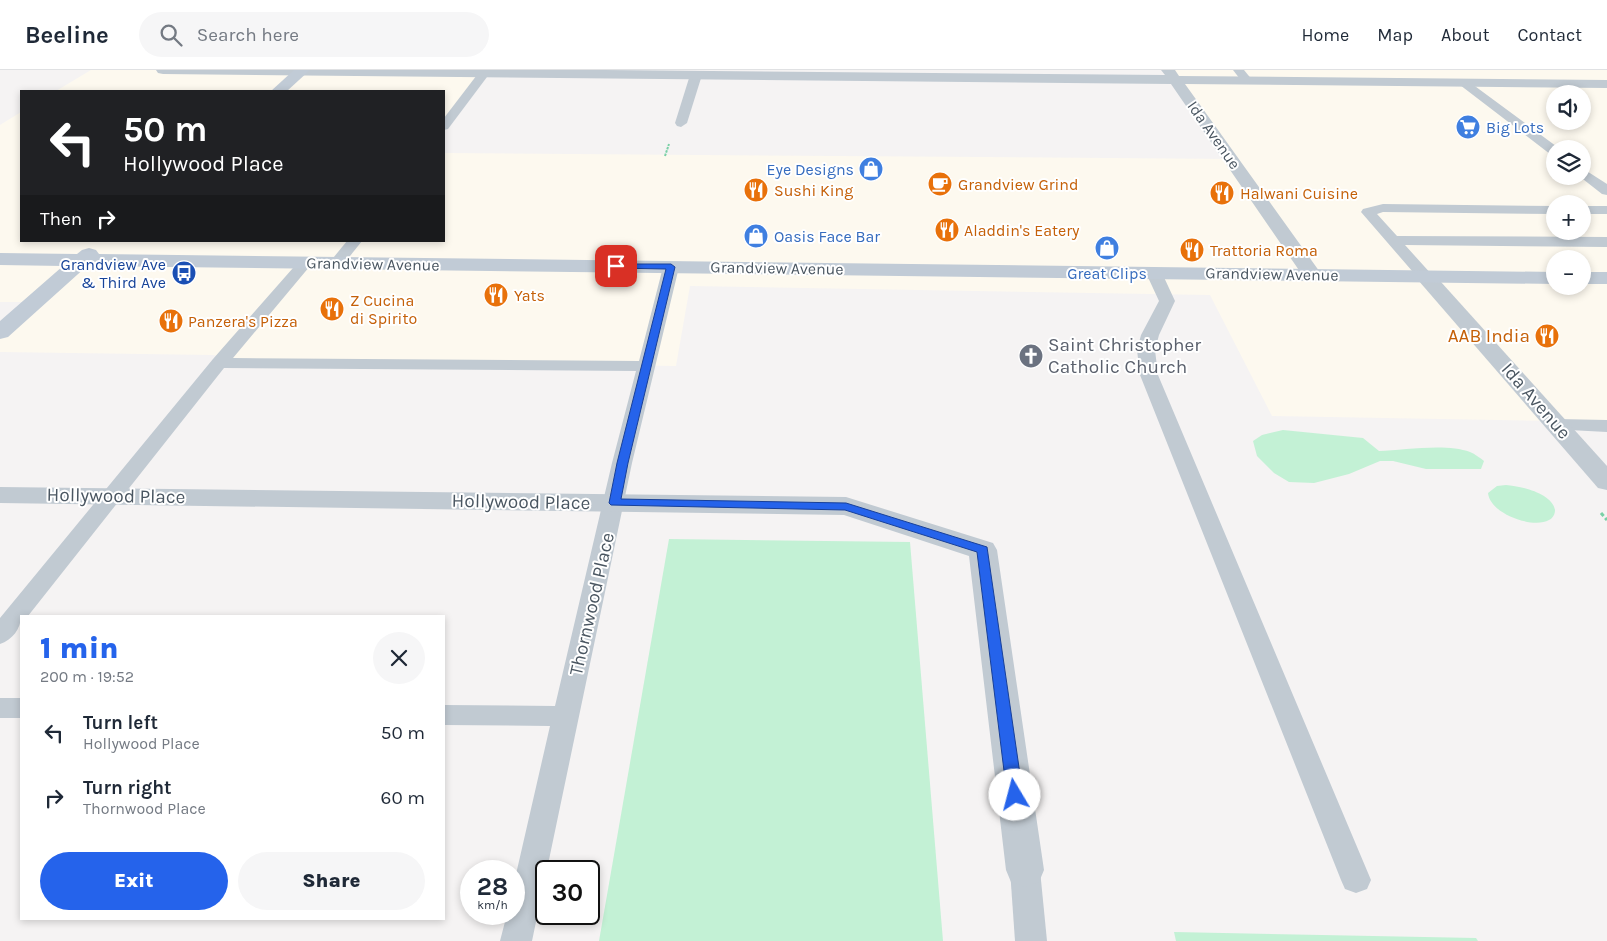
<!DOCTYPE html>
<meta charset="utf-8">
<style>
:root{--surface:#fff;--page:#f6f6f7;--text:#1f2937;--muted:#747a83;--line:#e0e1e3;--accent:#2563eb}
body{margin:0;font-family:Karla,sans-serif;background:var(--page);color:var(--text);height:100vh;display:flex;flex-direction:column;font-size:19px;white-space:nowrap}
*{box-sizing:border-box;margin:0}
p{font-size:16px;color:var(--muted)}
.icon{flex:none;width:28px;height:28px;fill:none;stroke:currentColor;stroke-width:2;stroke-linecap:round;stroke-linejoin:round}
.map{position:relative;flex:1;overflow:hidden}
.sheet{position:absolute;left:20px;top:545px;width:425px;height:305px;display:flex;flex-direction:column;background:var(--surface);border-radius:0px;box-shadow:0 2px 8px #0003}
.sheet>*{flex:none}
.hud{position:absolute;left:20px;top:20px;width:425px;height:152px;border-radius:0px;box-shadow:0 2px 8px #0003;background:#202124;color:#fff;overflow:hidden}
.controls{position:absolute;left:1546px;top:15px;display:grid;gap:10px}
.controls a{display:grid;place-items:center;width:45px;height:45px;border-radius:50%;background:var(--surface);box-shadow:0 2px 8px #0003;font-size:25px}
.speed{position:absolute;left:460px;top:790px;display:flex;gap:10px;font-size:25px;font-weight:700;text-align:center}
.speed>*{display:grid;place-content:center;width:65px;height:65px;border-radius:50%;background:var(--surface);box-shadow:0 2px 8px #0003;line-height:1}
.speed small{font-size:12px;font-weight:400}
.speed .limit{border:2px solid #111;border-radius:8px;background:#fff;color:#111}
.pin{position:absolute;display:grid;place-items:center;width:42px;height:42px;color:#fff;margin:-21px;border-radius:10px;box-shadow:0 2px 8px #0006}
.me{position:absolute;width:55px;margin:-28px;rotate:352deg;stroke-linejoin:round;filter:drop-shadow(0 0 4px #0008)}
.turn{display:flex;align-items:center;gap:18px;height:105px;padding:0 20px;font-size:22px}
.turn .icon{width:65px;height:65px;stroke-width:2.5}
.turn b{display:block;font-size:35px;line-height:42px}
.then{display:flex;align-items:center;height:48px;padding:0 20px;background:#0003;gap:10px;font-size:19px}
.round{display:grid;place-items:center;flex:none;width:52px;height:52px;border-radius:26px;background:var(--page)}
.head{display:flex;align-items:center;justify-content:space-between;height:85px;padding:0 20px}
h1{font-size:30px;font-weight:800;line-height:38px;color:var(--accent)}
.button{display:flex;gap:10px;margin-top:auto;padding:10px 20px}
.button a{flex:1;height:58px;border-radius:30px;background:var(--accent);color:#fff;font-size:20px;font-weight:800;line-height:58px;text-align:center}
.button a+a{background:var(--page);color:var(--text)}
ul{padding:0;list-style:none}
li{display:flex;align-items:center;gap:15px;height:65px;padding:0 20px}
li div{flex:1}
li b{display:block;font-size:19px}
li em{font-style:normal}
header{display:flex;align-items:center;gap:30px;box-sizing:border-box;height:70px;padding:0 25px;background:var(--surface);border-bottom:1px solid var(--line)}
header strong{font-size:24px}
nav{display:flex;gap:28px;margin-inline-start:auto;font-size:18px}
.search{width:350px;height:45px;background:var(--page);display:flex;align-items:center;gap:12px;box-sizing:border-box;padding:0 18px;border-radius:28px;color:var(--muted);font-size:19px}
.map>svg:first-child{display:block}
.commercial{fill:#fdf9ef;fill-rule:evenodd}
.green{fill:#c3f1d5}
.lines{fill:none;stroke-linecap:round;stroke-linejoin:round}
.path-far1{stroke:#7ad0a6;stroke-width:2;stroke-dasharray:2.5 1;stroke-linecap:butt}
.path{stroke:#7ad0a6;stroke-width:3;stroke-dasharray:4 2.5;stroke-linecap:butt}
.lane{fill:#c1cad2;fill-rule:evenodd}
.street{fill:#c1cad2;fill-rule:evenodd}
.secondary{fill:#c1cbd6;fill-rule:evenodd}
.route{fill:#2563eb;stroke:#184099}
.labels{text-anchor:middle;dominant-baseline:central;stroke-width:4;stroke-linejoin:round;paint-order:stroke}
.far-shop-label{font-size:16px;fill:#366cbe;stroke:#fff;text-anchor:start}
.far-street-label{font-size:16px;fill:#4a5661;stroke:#fff}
.far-food-label{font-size:16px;fill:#c56008;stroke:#fff;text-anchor:start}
.far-transit-label{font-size:16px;fill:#164399;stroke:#fff;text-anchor:end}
.food-label{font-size:19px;fill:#c56008;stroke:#fff;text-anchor:end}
.worship-label{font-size:19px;fill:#5b616d;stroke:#fff;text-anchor:start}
.street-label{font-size:19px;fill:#4a5661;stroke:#fff}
</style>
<header>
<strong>Beeline</strong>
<div class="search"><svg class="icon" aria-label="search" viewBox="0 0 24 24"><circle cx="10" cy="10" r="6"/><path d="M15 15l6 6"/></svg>Search here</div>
<nav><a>Home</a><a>Map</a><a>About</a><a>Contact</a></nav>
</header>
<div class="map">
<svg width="1607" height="871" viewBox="0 0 1607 871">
<rect width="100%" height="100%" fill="#f5f3f3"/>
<!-- commercial -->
<g class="commercial">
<polygon points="91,0 202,0 488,3 478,12 444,56 444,21 56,21"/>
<path d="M1171,0h436v352l-335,-6 -62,-121 -520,-9 -14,80 -438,-6 -25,-5 -213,-3v-18l36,-32h-36v-177l21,-13v129h423v-88l788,6zM1555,24h27v27h-27zM1555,79h27v27h-27zM1555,134h27v27h-27zM1555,189h27v27h-27z"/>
</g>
<!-- green -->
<g class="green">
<path d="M1283,360l80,8 16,13c25,-1 68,-8 91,1 5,2 10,6 14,9l-3,8h-55l-33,-8h-13l-31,13 -35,9 -25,-1 -15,-9 -17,-17 -4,-15 9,-6z"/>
<path d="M1506,415c14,1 46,8 49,25 0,4 -2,8 -6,10 -16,9 -59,-6 -61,-27l9,-7z"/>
<polygon points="669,469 910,472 943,871 599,871"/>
<polygon points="1174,862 1476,868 1478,871 1176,871"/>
</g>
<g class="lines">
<!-- path-far1 -->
<polyline class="path-far1" points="665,86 669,74"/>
<!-- path -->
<polyline class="path" points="1601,443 1607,450"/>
<!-- lane -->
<g class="lane">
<polygon points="1233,0 1244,0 1253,11 1247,14 1243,13"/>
<polygon points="480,1 485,0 490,3 448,59 444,60 444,48"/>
<polygon points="696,2 702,5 687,53 681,57 677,56 675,53 690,5"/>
<polygon points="1464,10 1468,11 1560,79 1555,79 1555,85 1550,84 1460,15 1458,13 1460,11"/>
<polygon points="1582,98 1607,114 1607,125 1602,124 1579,106 1582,106"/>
<polygon points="1383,134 1555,136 1555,144 1383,142 1377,144 1397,166 1607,167 1607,177 1405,175 1433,206 1431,209 1419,209 1361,142 1363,139"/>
<rect x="1582" y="136" width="25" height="8"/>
<polygon points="347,171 362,171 342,196 332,196 329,193"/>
<path d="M305,188l5,2 3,3 -3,3 -77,92 406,3 24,-94 2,-3h12l2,3 -47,196 -100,478h-32l7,-27h7v-31l36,-157 -106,-1v-20l111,1 57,-243 24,-92 -412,-3 -196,248h-7c0,13 -9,24 -21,28v-26l213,-259 87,-99z"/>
<polygon points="1154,198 1160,200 1162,203 1175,231 1159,265 1155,280 1158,305 1371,810 1367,819 1356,823 1345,819 1341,810 1140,305 1137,280 1141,265 1159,231 1146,203 1148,200"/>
<polygon points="1557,349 1607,350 1607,362 1550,359 1547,355 1550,351"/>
<rect x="0" y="628" width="21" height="20"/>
<polygon points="1025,787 1036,791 1040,800 1047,871 1015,871 1010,800 1014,791"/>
</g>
<!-- street -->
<g class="street">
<polygon points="156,0 605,0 1165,5 1161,0 1175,0 1179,6 1607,10 1607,18 1185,14 1322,205 1319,209 1312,211 1305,209 1171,14 163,4 158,3"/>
<polygon points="1425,200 1432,202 1607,396 1607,420 1598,418 1418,210 1415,206 1418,202"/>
<polygon points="0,417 846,427 993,473 997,480 1044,800 1039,812 1025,817 1011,812 1006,800 969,486 844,445 0,433"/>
</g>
<!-- secondary -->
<g class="secondary">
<polygon points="294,0 310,0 287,21 271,21"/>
<polygon points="89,178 96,180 99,184 1555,202 1555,214 87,196 8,267 0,269 0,251 63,196 0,195 0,183 77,184 82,180"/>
<rect x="1582" y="202" width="25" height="12"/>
</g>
</g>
<!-- route -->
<polygon class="route" points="616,194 671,194 675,197 628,393 621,429 846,433 987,477 1023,725 1020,729 1015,731 1010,729 1007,725 977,482 845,440 611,435 609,433 617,393 666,199 613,198 613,195"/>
<!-- icons -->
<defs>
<symbol id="supermarket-disc" viewBox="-11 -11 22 22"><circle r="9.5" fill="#3f7fe0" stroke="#fff"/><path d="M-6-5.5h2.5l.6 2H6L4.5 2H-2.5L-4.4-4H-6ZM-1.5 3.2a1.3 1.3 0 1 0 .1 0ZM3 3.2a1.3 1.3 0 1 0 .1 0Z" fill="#fff"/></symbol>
<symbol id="shop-disc" viewBox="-11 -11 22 22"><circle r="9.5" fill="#3f7fe0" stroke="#fff"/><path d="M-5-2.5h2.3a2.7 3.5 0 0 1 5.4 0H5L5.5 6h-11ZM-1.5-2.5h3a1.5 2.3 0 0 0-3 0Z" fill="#fff"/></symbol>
<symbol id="cafe-disc" viewBox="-11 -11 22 22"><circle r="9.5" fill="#e8710a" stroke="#fff"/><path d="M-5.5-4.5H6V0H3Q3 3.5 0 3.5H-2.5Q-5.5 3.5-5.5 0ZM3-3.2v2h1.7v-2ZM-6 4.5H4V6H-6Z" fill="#fff"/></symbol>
<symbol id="restaurant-disc" viewBox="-11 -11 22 22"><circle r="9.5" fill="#e8710a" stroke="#fff"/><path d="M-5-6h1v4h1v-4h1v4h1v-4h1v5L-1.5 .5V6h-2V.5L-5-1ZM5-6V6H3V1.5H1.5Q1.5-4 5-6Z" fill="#fff"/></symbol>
<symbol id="bus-disc" viewBox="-11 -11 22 22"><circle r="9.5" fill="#1a4fb4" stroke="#fff"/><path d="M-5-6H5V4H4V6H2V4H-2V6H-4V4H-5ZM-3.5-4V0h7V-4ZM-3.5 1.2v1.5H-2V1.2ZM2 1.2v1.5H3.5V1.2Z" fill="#fff"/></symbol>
<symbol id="church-disc" viewBox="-11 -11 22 22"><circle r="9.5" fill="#6b7280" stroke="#fff"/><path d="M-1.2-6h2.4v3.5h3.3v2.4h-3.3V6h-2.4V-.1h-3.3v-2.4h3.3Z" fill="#fff"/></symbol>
</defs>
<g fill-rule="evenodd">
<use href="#supermarket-disc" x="1454" y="43" width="28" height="28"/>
<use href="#shop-disc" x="857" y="85" width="28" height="28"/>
<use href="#cafe-disc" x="926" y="100" width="28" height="28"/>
<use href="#restaurant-disc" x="742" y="106" width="28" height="28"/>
<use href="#restaurant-disc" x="1208" y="109" width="28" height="28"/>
<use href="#restaurant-disc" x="933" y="146" width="28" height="28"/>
<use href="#shop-disc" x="742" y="152" width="28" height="28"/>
<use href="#shop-disc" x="1093" y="164" width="28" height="28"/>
<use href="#restaurant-disc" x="1178" y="166" width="28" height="28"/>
<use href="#bus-disc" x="170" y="189" width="28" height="28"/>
<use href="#restaurant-disc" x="482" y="211" width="28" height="28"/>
<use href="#restaurant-disc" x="318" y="225" width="28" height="28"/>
<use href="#restaurant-disc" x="157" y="237" width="28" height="28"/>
<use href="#restaurant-disc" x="1533" y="252" width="28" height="28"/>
<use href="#church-disc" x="1017" y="272" width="28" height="28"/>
</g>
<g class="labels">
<!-- far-shop labels -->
<g class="far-shop-label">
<text x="1486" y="57">Big Lots</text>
<text x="854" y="99" text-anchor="end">Eye Designs</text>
<text x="774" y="166">Oasis Face Bar</text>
<text x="1107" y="203" text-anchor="middle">Great Clips</text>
</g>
<!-- far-street labels -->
<g class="far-street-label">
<text transform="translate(1214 65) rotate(55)">Ida Avenue</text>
<text transform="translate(373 194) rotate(1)">Grandview Avenue</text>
<text transform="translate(777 198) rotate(1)">Grandview Avenue</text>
<text transform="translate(1272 204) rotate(1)">Grandview Avenue</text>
</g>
<!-- far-food labels -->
<g class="far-food-label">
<text x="958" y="114">Grandview Grind</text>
<text x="774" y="120">Sushi King</text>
<text x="1240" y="123">Halwani Cuisine</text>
<text x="964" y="160">Aladdin's Eatery</text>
<text x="1210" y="180">Trattoria Roma</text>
<text x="514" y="225">Yats</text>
<text x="350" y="230">Z Cucina<tspan x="350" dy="18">di Spirito</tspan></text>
<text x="188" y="251">Panzera's Pizza</text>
</g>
<!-- far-transit labels -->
<g class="far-transit-label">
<text x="166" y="194">Grandview Ave<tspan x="166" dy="18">&amp; Third Ave</tspan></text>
</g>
<!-- food labels -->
<g class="food-label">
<text x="1530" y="266">AAB India</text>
</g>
<!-- worship labels -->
<g class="worship-label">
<text x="1048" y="275">Saint Christopher<tspan x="1048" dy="22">Catholic Church</tspan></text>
</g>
<!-- street labels -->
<g class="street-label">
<text transform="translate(1536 331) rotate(49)">Ida Avenue</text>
<text transform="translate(116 426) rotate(1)">Hollywood Place</text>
<text transform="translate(521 432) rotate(1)">Hollywood Place</text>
<text transform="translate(592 534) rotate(-77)">Thornwood Place</text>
</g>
</g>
</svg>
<div class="controls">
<a><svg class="icon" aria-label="sound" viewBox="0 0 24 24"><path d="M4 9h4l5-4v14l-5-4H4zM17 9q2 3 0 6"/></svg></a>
<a><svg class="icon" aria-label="layers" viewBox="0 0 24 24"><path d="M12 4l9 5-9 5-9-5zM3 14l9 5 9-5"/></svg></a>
<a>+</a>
<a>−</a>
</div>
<div class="speed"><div>28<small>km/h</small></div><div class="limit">30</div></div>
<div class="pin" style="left:616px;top:196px;background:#d93025"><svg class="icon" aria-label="arrive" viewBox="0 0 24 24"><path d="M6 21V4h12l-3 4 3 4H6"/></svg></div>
<svg class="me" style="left:1015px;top:725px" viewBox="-20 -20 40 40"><circle r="19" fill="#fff"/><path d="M0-13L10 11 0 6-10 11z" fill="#2563eb"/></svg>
<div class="hud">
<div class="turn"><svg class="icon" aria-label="left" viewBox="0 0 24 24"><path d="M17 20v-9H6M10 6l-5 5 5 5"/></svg><div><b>50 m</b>Hollywood Place</div></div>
<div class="then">Then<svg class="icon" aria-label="right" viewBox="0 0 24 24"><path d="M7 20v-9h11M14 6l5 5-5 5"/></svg></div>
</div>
<section class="sheet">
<div class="head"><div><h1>1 min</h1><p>200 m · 19:52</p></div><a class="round"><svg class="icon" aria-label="close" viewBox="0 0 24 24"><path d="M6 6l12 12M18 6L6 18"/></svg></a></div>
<ul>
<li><svg class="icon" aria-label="left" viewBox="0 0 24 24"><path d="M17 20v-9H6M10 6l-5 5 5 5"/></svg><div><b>Turn left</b><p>Hollywood Place</p></div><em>50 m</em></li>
<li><svg class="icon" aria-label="right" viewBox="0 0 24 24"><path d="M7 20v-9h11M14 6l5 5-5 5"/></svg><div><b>Turn right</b><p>Thornwood Place</p></div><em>60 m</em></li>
</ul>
<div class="button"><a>Exit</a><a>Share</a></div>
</section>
</div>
